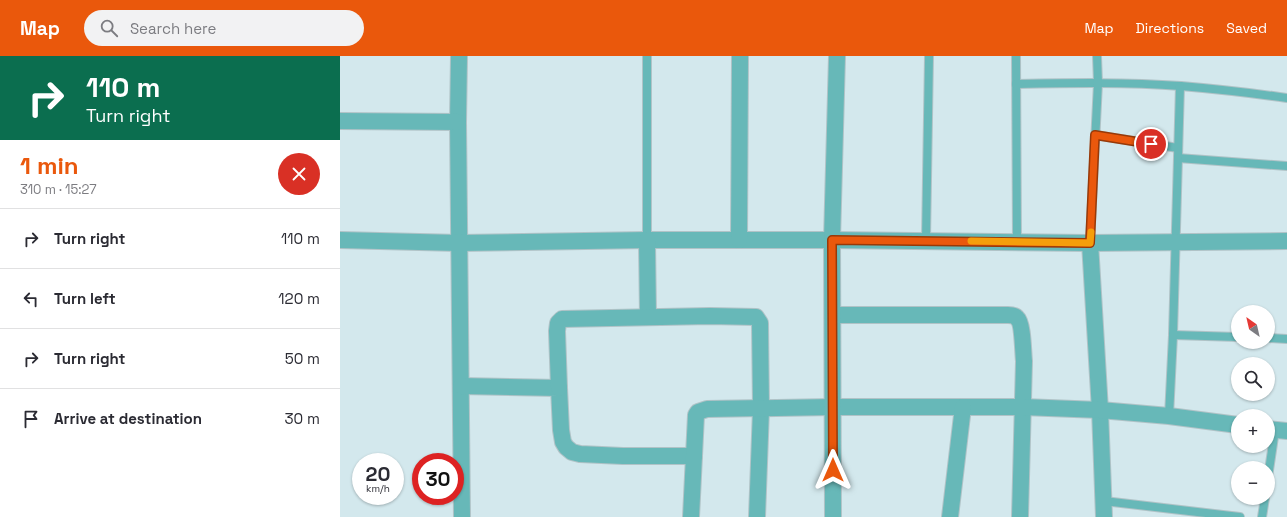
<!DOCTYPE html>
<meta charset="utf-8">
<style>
:root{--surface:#fff;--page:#f2f2f3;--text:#2b2b33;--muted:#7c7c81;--line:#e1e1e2;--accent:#ea580c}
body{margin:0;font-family:"Space Grotesk",sans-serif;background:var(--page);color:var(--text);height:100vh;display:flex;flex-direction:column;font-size:15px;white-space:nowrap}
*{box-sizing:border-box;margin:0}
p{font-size:13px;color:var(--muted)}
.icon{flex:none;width:22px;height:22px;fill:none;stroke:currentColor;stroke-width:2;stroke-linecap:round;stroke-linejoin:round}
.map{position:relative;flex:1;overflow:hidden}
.drawer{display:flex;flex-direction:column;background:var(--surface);width:340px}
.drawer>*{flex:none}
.banner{background:#0b6e4f;color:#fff;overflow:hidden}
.needle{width:26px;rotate:326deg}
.controls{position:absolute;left:891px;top:249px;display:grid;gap:8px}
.controls a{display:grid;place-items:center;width:44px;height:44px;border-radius:50%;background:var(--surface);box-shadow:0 1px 3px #0004;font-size:20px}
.speed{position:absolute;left:12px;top:397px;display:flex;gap:8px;font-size:20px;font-weight:700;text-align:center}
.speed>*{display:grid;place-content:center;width:52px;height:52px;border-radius:50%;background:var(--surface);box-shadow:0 1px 3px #0004;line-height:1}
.speed small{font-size:10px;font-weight:400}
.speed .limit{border:6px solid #d22;background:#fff;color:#111}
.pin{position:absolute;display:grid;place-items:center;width:34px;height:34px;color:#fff;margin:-17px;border:2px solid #fff;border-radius:50%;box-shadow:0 1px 4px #0007}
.me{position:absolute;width:44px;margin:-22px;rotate:0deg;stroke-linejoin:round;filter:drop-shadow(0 0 3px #0008)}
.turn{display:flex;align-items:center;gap:14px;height:84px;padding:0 20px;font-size:18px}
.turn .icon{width:52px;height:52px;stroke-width:2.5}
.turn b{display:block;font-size:28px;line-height:34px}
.round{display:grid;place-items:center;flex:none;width:42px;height:42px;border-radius:21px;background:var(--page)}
.overview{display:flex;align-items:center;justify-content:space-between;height:68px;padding:0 20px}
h1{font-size:24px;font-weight:600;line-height:30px;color:var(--accent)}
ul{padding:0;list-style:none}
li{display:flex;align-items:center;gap:12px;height:60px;padding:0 20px;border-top:1px solid var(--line)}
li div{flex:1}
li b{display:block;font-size:15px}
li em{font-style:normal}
header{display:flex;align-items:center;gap:24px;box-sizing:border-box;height:56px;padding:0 20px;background:var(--accent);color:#fff}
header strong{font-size:19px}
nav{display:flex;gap:22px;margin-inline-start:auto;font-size:14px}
.search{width:280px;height:36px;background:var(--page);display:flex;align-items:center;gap:10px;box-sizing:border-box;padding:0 14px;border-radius:22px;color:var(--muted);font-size:15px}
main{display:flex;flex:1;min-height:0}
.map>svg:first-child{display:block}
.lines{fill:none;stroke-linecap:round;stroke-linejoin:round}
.service-casing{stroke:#b0c3c7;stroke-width:10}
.minor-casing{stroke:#b0c3c7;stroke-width:18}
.service{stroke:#67b8b8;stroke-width:8}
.minor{stroke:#67b8b8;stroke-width:16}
.route-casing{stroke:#983908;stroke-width:10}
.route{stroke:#ea580c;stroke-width:7}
.slow{stroke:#f59e0b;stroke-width:7}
</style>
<header>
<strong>Map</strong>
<div class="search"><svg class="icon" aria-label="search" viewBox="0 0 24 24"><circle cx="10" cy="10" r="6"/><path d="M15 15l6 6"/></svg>Search here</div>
<nav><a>Map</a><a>Directions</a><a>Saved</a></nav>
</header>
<main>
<section class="drawer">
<div class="banner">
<div class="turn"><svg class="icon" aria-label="right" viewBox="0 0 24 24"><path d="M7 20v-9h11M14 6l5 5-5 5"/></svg><div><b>110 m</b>Turn right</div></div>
</div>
<div class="overview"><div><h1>1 min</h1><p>310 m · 15:27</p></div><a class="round" style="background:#d93025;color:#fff"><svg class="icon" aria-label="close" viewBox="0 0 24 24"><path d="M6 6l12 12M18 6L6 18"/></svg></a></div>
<ul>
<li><svg class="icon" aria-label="right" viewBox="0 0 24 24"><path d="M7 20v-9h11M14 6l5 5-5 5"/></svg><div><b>Turn right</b></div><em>110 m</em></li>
<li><svg class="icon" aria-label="left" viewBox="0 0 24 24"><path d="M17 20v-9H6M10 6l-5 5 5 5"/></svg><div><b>Turn left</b></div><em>120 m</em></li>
<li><svg class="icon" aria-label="right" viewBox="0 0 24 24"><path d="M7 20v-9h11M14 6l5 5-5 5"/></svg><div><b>Turn right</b></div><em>50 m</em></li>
<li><svg class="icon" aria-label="arrive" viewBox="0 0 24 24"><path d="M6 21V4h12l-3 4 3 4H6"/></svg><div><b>Arrive at destination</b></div><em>30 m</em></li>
</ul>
</section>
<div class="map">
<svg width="947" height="461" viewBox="0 0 947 461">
<rect width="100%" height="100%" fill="#d3e8ed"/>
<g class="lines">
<defs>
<g id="service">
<polyline points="676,0 677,186"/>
<path d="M676,28c55,-1 110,-2 165,2 35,3 71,7 106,12"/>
<polyline points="755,79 838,92"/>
<polyline points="838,102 947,110"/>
<polyline points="307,184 307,0"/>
<polyline points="586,184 589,0"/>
<polyline points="750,187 758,27 757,0"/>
<polyline points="833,279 898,281"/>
<polyline points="928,282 947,283"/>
<polyline points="829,360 833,279 840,30"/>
<polyline points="928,421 935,374"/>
<polyline points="764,445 900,461"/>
<polyline points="922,461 925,442"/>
</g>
<g id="minor">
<polyline points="119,0 118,66 122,461"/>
<polyline points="0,65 118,66"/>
<polyline points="0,184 119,187 307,184 492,184 750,187 947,185"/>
<polyline points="307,184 308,261"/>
<polyline points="399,184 400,0"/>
<polyline points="750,187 760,354 764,461"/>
<path d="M493,259h175c3,0 7,0 9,3 6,5 6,35 7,43l-4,156"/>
<polyline points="121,330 219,332 221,374 223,386 226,391 232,396 240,398 283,400 354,400"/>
<polyline points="219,332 217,275 218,267 222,263 370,260 416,261 420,267 421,353 417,461"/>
<polyline points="928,373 947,375"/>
<polyline points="351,461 356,359 358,356 367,353 493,351 683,351 760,354 829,360 898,369"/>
<polyline points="493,461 492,184 497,0"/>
<polyline points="610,461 623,351"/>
</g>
</defs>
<!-- service casing -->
<use href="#service" class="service-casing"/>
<!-- minor casing -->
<use href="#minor" class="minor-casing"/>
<!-- service -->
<use href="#service" class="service"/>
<!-- minor -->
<use href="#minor" class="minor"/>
</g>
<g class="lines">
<defs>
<polyline id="route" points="493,414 492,184 750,187 755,79 811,88"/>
</defs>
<!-- route casing -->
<use href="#route" class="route-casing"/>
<!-- route -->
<use href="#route" class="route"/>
<!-- slow -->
<polyline class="slow" points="631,185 750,187 751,176"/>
</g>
</svg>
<div class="controls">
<a><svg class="needle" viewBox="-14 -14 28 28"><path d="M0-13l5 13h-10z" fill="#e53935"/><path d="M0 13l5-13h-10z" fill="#7c7c81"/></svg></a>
<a><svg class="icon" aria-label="search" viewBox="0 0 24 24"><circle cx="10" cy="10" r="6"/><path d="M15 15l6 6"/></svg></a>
<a>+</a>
<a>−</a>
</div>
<div class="speed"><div>20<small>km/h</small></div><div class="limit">30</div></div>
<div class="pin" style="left:811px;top:88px;background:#d93025"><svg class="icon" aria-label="arrive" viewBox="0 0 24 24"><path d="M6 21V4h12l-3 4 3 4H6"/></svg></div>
<svg class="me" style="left:493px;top:414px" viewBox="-20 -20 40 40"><path d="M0-17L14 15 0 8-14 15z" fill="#ea580c" stroke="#fff" stroke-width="4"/></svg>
</div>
</main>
